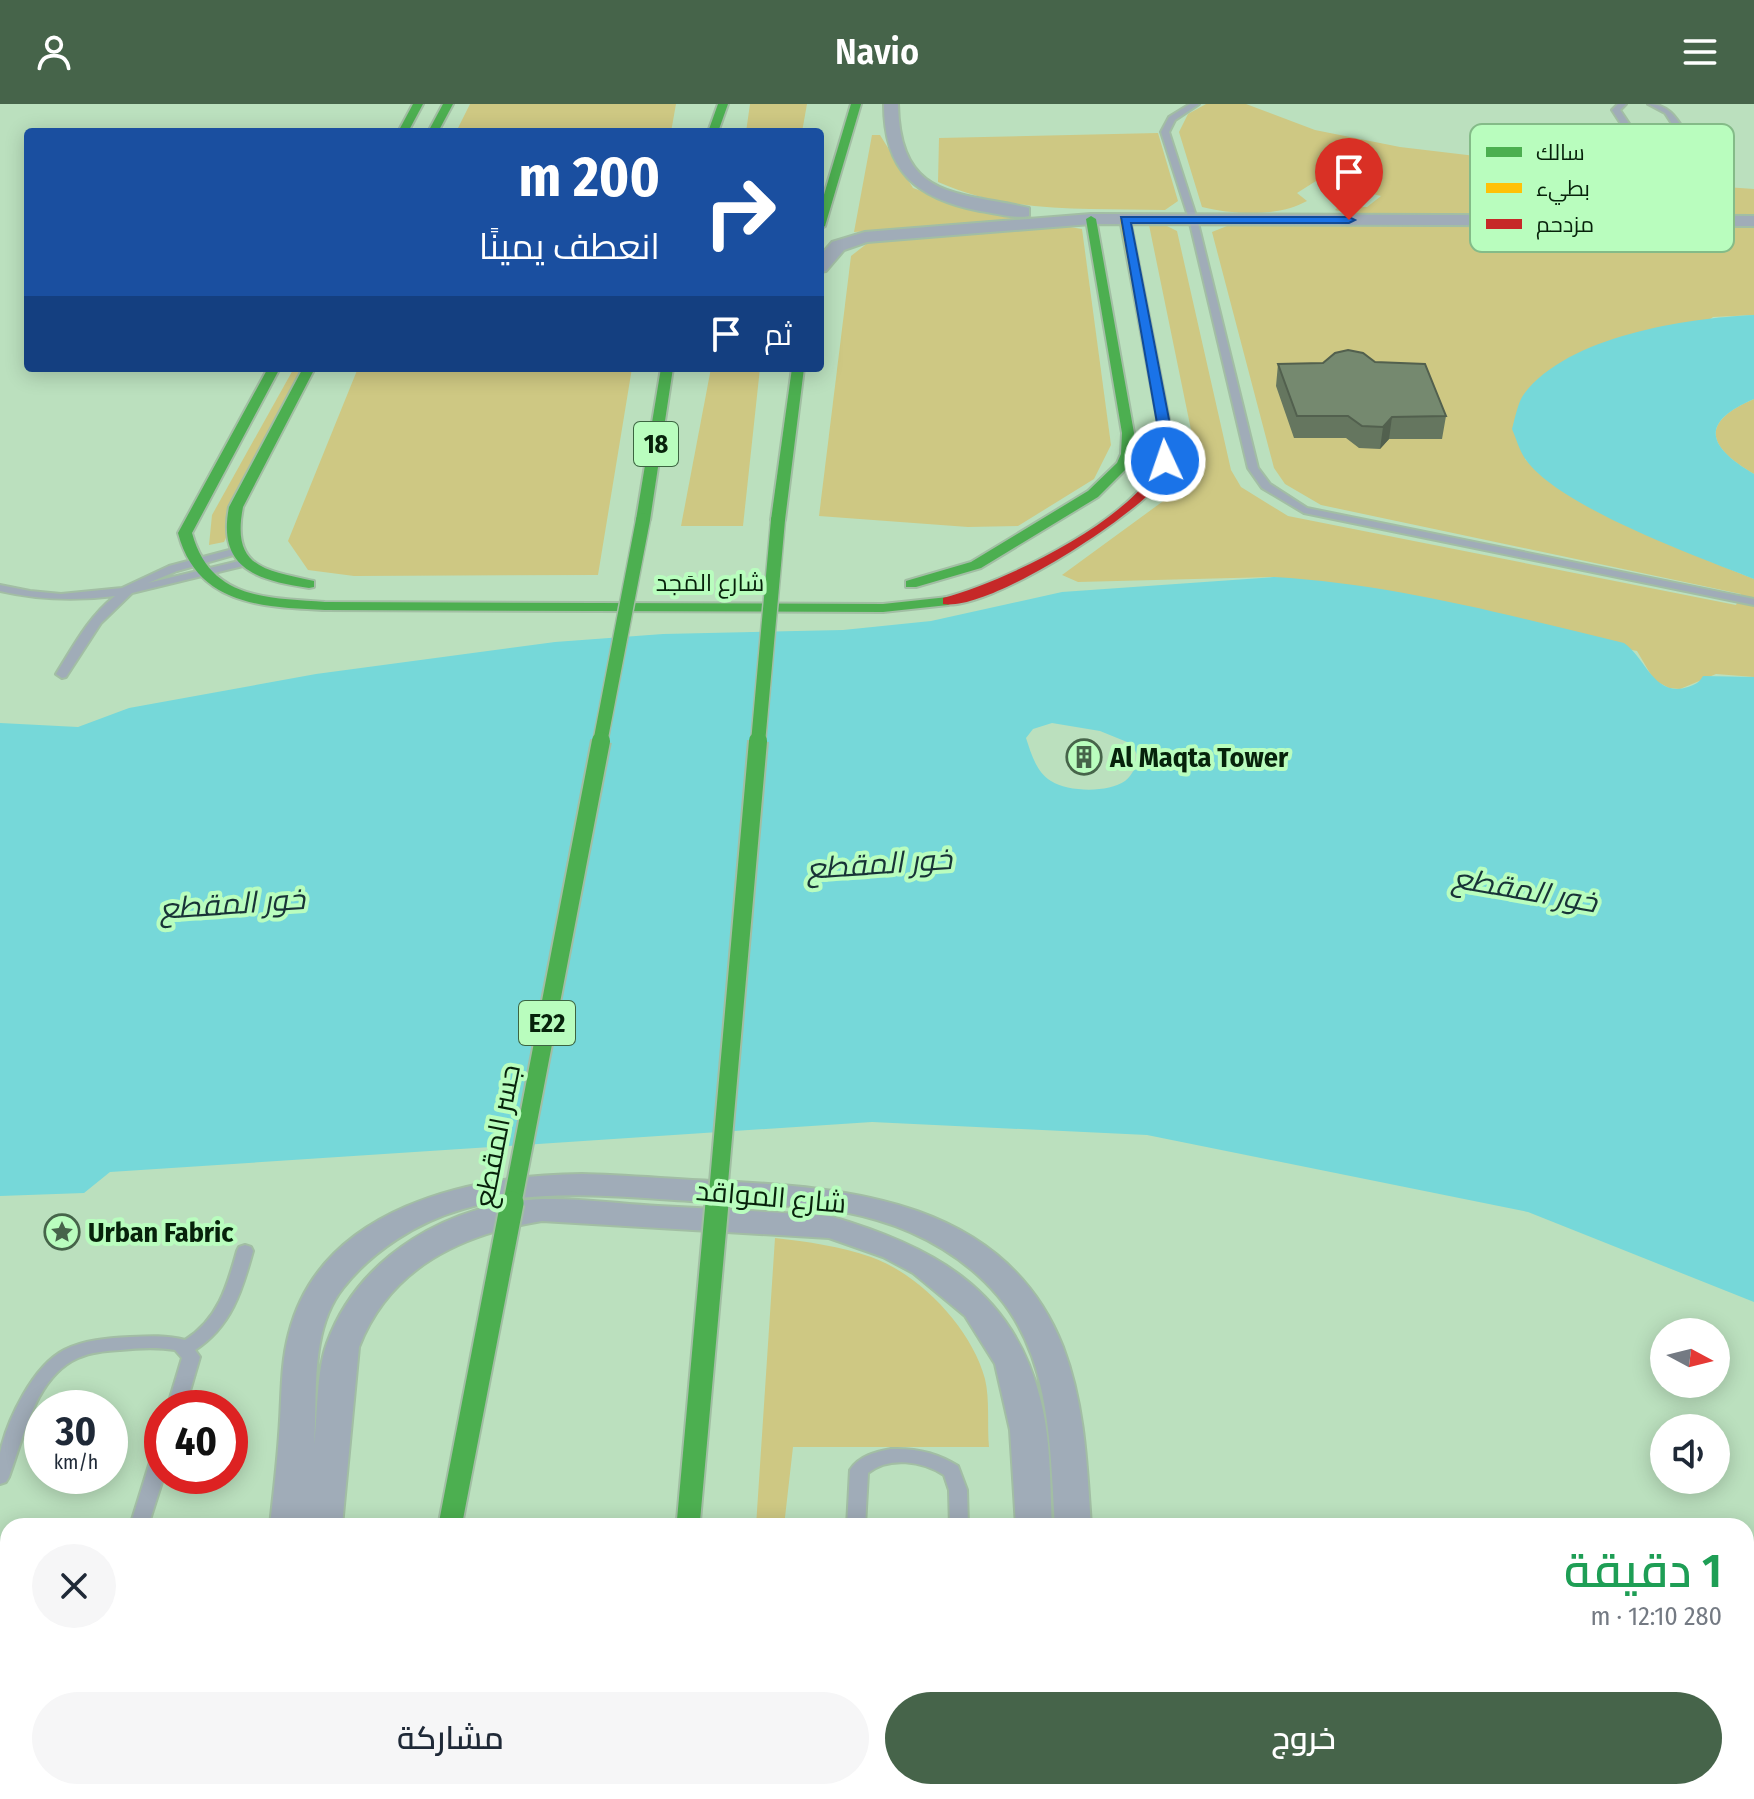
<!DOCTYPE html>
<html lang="ar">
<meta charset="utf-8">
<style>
:root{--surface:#fff;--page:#f6f6f7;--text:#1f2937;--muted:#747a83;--accent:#46644a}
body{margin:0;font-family:"Fira Sans Condensed",Cairo,sans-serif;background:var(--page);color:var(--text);direction:rtl;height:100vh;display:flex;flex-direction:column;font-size:30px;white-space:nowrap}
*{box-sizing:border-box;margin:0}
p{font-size:26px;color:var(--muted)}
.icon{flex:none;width:44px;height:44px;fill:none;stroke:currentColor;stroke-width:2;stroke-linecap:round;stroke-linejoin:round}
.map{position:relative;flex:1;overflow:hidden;direction:ltr}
.sheet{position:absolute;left:0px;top:1414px;width:1754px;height:282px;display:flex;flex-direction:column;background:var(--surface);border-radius:24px 24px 0 0;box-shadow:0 4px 20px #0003;direction:rtl}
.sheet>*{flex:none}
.top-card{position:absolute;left:24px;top:24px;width:800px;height:244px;border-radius:8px;box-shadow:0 4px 20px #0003;direction:rtl;background:#1a4fa0;color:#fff;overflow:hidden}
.needle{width:52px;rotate:97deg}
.controls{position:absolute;left:1650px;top:1214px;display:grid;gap:16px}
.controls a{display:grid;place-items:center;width:80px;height:80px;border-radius:50%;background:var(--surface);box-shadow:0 4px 20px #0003;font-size:40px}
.speed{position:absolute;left:24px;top:1286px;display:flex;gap:16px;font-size:40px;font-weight:700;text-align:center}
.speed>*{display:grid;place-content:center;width:104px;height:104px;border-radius:50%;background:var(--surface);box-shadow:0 4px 20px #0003;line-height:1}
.speed small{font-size:20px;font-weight:400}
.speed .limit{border:12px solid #d22;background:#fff;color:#111}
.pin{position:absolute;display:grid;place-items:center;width:68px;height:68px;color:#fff;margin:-82px -34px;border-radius:50% 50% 50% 0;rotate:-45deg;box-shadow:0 0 8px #0007}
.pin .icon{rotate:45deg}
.me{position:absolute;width:88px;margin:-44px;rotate:357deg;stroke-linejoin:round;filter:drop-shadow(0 0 6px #0008)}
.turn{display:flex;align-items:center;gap:28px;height:168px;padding:0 32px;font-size:36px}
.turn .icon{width:104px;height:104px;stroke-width:2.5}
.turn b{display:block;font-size:56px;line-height:68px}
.then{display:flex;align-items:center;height:76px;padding:0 32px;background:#0003;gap:16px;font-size:30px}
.round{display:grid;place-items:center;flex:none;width:84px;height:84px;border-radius:42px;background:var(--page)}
.overview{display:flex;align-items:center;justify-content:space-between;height:136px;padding:0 32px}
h1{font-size:48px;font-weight:600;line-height:60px;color:#1e9e55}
.cta{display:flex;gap:16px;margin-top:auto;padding:16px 32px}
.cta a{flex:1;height:92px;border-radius:48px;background:var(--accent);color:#fff;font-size:32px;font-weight:600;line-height:92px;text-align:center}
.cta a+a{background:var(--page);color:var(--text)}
header{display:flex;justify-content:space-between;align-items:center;height:104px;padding:0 32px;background:var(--accent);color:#fff;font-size:36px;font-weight:600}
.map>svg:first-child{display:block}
.green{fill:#cec883}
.water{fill:#76d8d9;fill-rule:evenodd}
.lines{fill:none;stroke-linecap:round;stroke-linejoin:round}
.lane-casing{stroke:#a2bea4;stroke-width:4}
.street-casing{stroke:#a2bea4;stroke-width:4}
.fast-casing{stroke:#a2bea4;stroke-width:4}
.slow-casing{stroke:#a2bea4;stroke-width:4}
.jam-casing{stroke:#a2bea4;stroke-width:4}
.path{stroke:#8b9b9b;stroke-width:6;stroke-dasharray:3 8;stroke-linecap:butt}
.lane{fill:#a0acb8;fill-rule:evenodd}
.street{fill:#a0acb8;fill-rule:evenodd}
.fast{fill:#4caf50;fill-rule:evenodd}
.slow{fill:#ffc107;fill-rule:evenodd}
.jam{fill:#c62828;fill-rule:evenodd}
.fast-bridge-far2-casing{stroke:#a2bea4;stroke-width:17;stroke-linecap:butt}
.fast-bridge-far1-casing{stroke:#a2bea4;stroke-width:22;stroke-linecap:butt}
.fast-bridge-casing{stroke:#a2bea4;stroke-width:27;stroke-linecap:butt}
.fast-bridge-far2{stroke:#4caf50;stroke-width:14}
.fast-bridge-far1{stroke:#4caf50;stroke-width:18}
.fast-bridge{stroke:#4caf50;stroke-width:23}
.wall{fill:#65765f}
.shaded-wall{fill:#52604e}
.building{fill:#75896f;stroke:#52604e;stroke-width:2}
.route{fill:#1a73e8;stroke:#114b97;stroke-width:2}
.labels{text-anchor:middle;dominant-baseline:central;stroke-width:8;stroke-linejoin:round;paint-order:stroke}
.far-street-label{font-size:24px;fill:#07220b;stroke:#b9fdbe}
.shield{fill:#b9fdbe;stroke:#3c6441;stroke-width:2}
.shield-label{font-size:26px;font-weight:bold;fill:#07220b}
.poi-label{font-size:28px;font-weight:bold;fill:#07220b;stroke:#b9fdbe;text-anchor:start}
.street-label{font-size:28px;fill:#07220b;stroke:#b9fdbe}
.water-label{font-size:30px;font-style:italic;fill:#183337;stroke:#b9fdbe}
.key{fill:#b9fdbe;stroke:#84bb88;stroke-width:2}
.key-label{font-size:22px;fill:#07220b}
</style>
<header><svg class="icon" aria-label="menu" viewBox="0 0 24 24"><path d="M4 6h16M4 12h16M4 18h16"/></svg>Navio<svg class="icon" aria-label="person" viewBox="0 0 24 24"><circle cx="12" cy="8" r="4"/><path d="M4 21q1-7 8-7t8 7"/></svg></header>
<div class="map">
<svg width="1754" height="1695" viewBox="0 0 1754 1695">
<rect width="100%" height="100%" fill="#bbe0be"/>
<!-- green -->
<g class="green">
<polygon points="470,0 676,0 671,28 456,28"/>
<polygon points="750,0 807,0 802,28 746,28"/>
<path d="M1206,0h40l69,26 85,17 84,10 178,12 7,14 85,6v25l-407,-1 -12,-3 4,-4 28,1 14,-11 -65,-15 -19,12 10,8c-29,16 -72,14 -105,6l-23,-75 9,-18z"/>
<path d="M1158,29l20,68 -13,9c-77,-2 -155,4 -227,-28l1,-44z"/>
<polygon points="872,31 880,31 913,84 961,101 1039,114 854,128"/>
<path d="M1163,120l14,7 54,239 10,17 47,29 448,89 5,-11 -420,-89 -36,-21 -11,-16 -62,-236 15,-6 527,1v88l-41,2 -188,142c67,59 148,87 229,120v98l-38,-3 -36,15 -11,-1 -15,-8 -17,-29 -363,-74 -196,5 -16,-7 115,-84 20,-32 -48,-234z"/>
<polygon points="1070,123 1082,125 1111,341 1094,375 1018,422 968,423 819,412 851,152 869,138 892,133"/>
<polygon points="294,264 307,264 224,438 209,441 212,411"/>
<polygon points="358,264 632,264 598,471 354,472 308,466 288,437"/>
<polygon points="711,264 760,264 743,422 681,422"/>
<path d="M1754,295v75c-48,-28 -54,-52 0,-75z"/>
<path d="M775,1134c33,4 65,8 96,19 49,17 101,72 114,122 5,21 2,47 4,68h-196l-9,79h-28z"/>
</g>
<!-- water -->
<g class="water">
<path d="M1754,211v84c-54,23 -48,47 0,75v105c-55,-22 -199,-73 -230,-122 -5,-8 -8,-19 -12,-28 3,-11 6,-27 12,-35 44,-58 162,-76 230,-79z"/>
<path d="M1274,473c120,7 234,38 350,66 22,15 30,55 64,44 8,-3 11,-4 15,-11l51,1v625l-226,-90 -381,-77 -275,-13 -762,50 -26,21 -84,3v-473l78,4 51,-19 187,-34 239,-32 108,-8 180,-4 88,-9 131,-29zM1052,619l48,8 32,13 8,17c-5,6 -9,16 -15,20 -17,12 -57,11 -74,0 -15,-9 -20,-28 -25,-43l7,-9z"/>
</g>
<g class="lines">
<defs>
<g id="lane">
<polygon points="1190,0 1199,0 1175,16 1169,28 1197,115 1258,364 1270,380 1307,404 1754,495 1754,501 1304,409 1262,384 1248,364 1189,115 1161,28 1169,13"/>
<path d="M1618,0h8l-6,6 20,30 17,6 26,-5 -18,-28 -17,-9c24,0 31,19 43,37l-7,6 46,74 -1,2h-6l-46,-75 -20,2 -23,-6 -22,-34z"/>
<path d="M233,445l4,1v4l-60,17 -29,12 95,-23 4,1v4l-115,28 -31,30 -35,54 -4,1 -6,-4c17,-27 33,-58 59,-78 -40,5 -76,4 -115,-5v-6l30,6 31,3 61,-6 47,-22z"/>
<path d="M245,1141l6,2 2,4c-11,40 -22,76 -58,99l5,7 -15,51h-18l15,-50 -7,-8c-18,-3 -37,-2 -55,0 -14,1 -29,2 -42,8 -43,19 -54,79 -69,119l-3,5 -6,2c0,-10 0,-21 0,-31 7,-33 33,-87 64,-103 19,-10 44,-12 66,-13 19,-1 37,-2 55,3 33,-21 42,-53 52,-89l2,-4z"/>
<polygon points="162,1341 164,1372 148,1422 130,1422 153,1348 156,1343"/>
<path d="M891,1345c25,-1 47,4 67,17l9,24 1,36h-18l-1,-36 -5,-15c-22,-14 -55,-19 -76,-2l-3,53h-18l3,-56c9,-14 25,-18 41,-21z"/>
<polygon points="0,1504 8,1506 8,1522 0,1520"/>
<rect x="765" y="1688" width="20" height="7"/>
</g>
<g id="street">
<path d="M884,0h14c2,96 58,87 131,104v8c-15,3 -34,-3 -49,-5 -65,-13 -96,-40 -96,-107z"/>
<polygon points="1091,110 1754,112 1754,122 1091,120 867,138 844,146 826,167 820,168 820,152 832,138 865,128"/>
<path d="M582,1070c44,1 88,5 133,7 135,6 291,20 348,166 22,58 24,119 28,179h-36c-5,-78 -4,-168 -57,-230 -31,-37 -76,-63 -121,-76 -54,-16 -113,-15 -168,-18 -82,-4 -166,-16 -246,7 -46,13 -91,42 -120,79 -34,43 -25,106 -29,157 4,-32 2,-72 13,-102 32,-88 125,-141 216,-144 38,-1 77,5 115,7 57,3 114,6 171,10 101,29 183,72 211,182 11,41 10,86 12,128h-36l-6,-96 -15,-66 -30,-48 -52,-43 -30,-16 -54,-19 -287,-17c-80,13 -152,46 -183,126l-17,179h-72c3,-30 7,-60 9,-91 3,-34 1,-69 10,-102 32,-126 182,-158 293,-159z"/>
<polygon points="196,1688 236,1688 235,1695 193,1695"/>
<polygon points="249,1688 289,1688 288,1695 246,1695"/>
<polygon points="1025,1688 1104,1688 1105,1695 1024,1695"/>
</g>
<g id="fast">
<polygon points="413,0 423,0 408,28 398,28"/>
<polygon points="443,0 453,0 438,28 428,28"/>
<polygon points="718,0 728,0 718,28 708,28"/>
<polygon points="851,0 861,0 825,122 820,125 820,104"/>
<polygon points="1091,112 1096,115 1134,329 1135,350 1130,361 1098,393 981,464 916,483 906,483 906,477 971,458 1088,387 1117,359 1121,350 1122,329 1086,115"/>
<path d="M268,264h12l-88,165c18,66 74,65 133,69l558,2 65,-7 7,4 -7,4 -65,7 -558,-2c-64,-3 -128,-5 -147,-77z"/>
<path d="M303,264h12l-72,139c-12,61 22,63 71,74v6l-5,1c-52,-8 -92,-19 -80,-81z"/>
<polygon points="661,264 673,264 650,416 643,420 636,416"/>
<polygon points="792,264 804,264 785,416 778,420 771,416"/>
<polygon points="386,1688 412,1688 411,1695 385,1695"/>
<polygon points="652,1688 678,1688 677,1695 651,1695"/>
</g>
<polygon id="slow" points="1125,112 1130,115 1173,336 1167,340 1161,336 1120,115"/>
<path id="jam" d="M1167,332l5,1c4,15 -2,34 -12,46 -30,36 -172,129 -217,121v-6c62,-17 170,-69 208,-122 8,-10 9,-24 10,-36z"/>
</defs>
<!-- lane casing -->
<use href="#lane" class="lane-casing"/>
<!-- street casing -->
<use href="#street" class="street-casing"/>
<!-- fast casing -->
<use href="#fast" class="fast-casing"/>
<!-- slow casing -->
<use href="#slow" class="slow-casing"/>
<!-- jam casing -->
<use href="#jam" class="jam-casing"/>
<!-- path -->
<g class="path">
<polyline points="0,1454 8,1454"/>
<polyline points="8,1462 8,1476"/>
</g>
<!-- lane -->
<use href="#lane" class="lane"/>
<!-- street -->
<use href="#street" class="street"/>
<!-- fast -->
<use href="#fast" class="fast"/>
<!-- slow -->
<use href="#slow" class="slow"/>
<!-- jam -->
<use href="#jam" class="jam"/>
<defs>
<g id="fast-bridge-far2">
<polyline points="600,639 643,416"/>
<polyline points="758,639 778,416"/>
</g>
<g id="fast-bridge-far1">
<polyline points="512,1101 601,637"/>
<polyline points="717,1101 758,637"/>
</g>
<g id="fast-bridge">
<polyline points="450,1422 512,1099"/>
<polyline points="688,1422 717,1099"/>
</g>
</defs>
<!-- fast-bridge-far2 casing -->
<use href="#fast-bridge-far2" class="fast-bridge-far2-casing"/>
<!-- fast-bridge-far1 casing -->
<use href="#fast-bridge-far1" class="fast-bridge-far1-casing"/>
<!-- fast-bridge casing -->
<use href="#fast-bridge" class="fast-bridge-casing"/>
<!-- fast-bridge-far2 -->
<use href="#fast-bridge-far2" class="fast-bridge-far2"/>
<!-- fast-bridge-far1 -->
<use href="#fast-bridge-far1" class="fast-bridge-far1"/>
<!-- fast-bridge -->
<use href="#fast-bridge" class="fast-bridge"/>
</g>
<!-- wall -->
<g class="wall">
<polygon points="1323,259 1446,312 1442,335 1389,335 1380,345 1359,344 1346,334 1294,334 1276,282 1278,260"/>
<polygon points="0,1609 8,1611 8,1663 0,1661"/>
<polygon points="836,1688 944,1688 947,1695 839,1695"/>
</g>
<!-- shaded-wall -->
<g class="shaded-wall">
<polygon points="1392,313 1389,335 1380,345 1383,323"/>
<polygon points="115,1688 128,1688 124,1695 111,1695"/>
</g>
<!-- building -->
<g class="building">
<polygon points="1348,246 1363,249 1375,258 1425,260 1446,312 1392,313 1383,323 1362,322 1348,312 1297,312 1278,260 1323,259 1335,249"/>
<polygon points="0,1609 8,1611 8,1650 0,1648"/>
<polygon points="84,1688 115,1688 111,1695 80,1695"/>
<polygon points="847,1688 944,1688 947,1695 850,1695"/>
</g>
<!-- route -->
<polygon class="route" points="1121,113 1349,113 1355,116 1349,119 1131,119 1173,336 1172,357 1165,361 1159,357 1160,336"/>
<!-- icons -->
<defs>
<symbol id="building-ring" viewBox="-11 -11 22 22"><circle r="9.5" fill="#b9fdbe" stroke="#46644a" stroke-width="1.5"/><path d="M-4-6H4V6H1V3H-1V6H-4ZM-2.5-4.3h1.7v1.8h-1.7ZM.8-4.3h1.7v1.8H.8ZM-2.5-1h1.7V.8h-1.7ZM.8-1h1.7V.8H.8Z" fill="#46644a"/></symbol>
<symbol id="sight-ring" viewBox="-11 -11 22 22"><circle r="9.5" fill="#b9fdbe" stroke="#46644a" stroke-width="1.5"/><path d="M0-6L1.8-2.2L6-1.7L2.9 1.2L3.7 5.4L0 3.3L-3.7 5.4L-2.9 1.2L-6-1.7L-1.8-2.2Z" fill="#46644a"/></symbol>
</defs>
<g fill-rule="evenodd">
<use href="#building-ring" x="1064" y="633" width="40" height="40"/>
<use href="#sight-ring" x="42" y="1108" width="40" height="40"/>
</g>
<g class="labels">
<!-- far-street labels -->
<g class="far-street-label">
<text x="710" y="479">شارع المَجد</text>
</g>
<!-- shield labels -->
<g class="shield">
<rect x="634" y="318" width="44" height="44" rx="6"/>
<rect x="519" y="897" width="56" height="44" rx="6"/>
</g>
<g class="shield-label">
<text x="656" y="340">18</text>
<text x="547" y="919">E22</text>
</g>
<!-- poi labels -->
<g class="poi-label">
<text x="1110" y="653">Al Maqta Tower</text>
<text x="88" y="1128">Urban Fabric</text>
</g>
<!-- street labels -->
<g class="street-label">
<text transform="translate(497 1032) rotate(-79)">جسر المقطع</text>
<text transform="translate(771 1093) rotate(5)">شارع المواقد</text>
</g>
<!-- water labels -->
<g class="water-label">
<text transform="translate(879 760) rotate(-4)">خور المقطع</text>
<text transform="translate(1525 786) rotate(10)">خور المقطع</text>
<text transform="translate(232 800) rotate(-4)">خور المقطع</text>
</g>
</g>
<!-- legend -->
<rect x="1470" y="20" width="264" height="128" rx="12" class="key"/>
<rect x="1486" y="43" width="36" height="10" fill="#4caf50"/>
<rect x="1486" y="79" width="36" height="10" fill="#ffc107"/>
<rect x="1486" y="115" width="36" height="10" fill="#c62828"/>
<g class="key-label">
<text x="1536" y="56">سالك</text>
<text x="1536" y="92">بطيء</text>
<text x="1536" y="128">مزدحم</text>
</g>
</svg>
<div class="controls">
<a><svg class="needle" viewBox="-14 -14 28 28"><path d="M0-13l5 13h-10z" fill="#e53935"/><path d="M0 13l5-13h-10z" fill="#747a83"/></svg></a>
<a><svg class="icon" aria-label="sound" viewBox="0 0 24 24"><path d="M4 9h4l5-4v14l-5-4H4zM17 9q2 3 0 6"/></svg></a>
</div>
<div class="speed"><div>30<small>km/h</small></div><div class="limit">40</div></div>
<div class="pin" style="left:1349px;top:116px;background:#d93025"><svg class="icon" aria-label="arrive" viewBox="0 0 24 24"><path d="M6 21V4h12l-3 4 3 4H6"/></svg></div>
<svg class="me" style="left:1165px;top:357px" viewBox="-20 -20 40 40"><circle r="17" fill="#1a73e8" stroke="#fff" stroke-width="3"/><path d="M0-11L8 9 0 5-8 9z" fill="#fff"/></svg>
<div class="top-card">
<div class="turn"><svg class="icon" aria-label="right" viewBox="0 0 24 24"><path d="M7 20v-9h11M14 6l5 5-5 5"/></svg><div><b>200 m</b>انعطف يمينًا</div></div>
<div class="then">ثم<svg class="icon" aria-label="arrive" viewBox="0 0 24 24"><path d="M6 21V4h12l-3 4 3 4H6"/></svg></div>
</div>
<section class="sheet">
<div class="overview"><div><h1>1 دقيقة</h1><p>280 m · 12:10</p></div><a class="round"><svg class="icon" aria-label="close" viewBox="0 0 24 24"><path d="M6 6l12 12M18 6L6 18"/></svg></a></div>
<div class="cta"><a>خروج</a><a>مشاركة</a></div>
</section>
</div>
